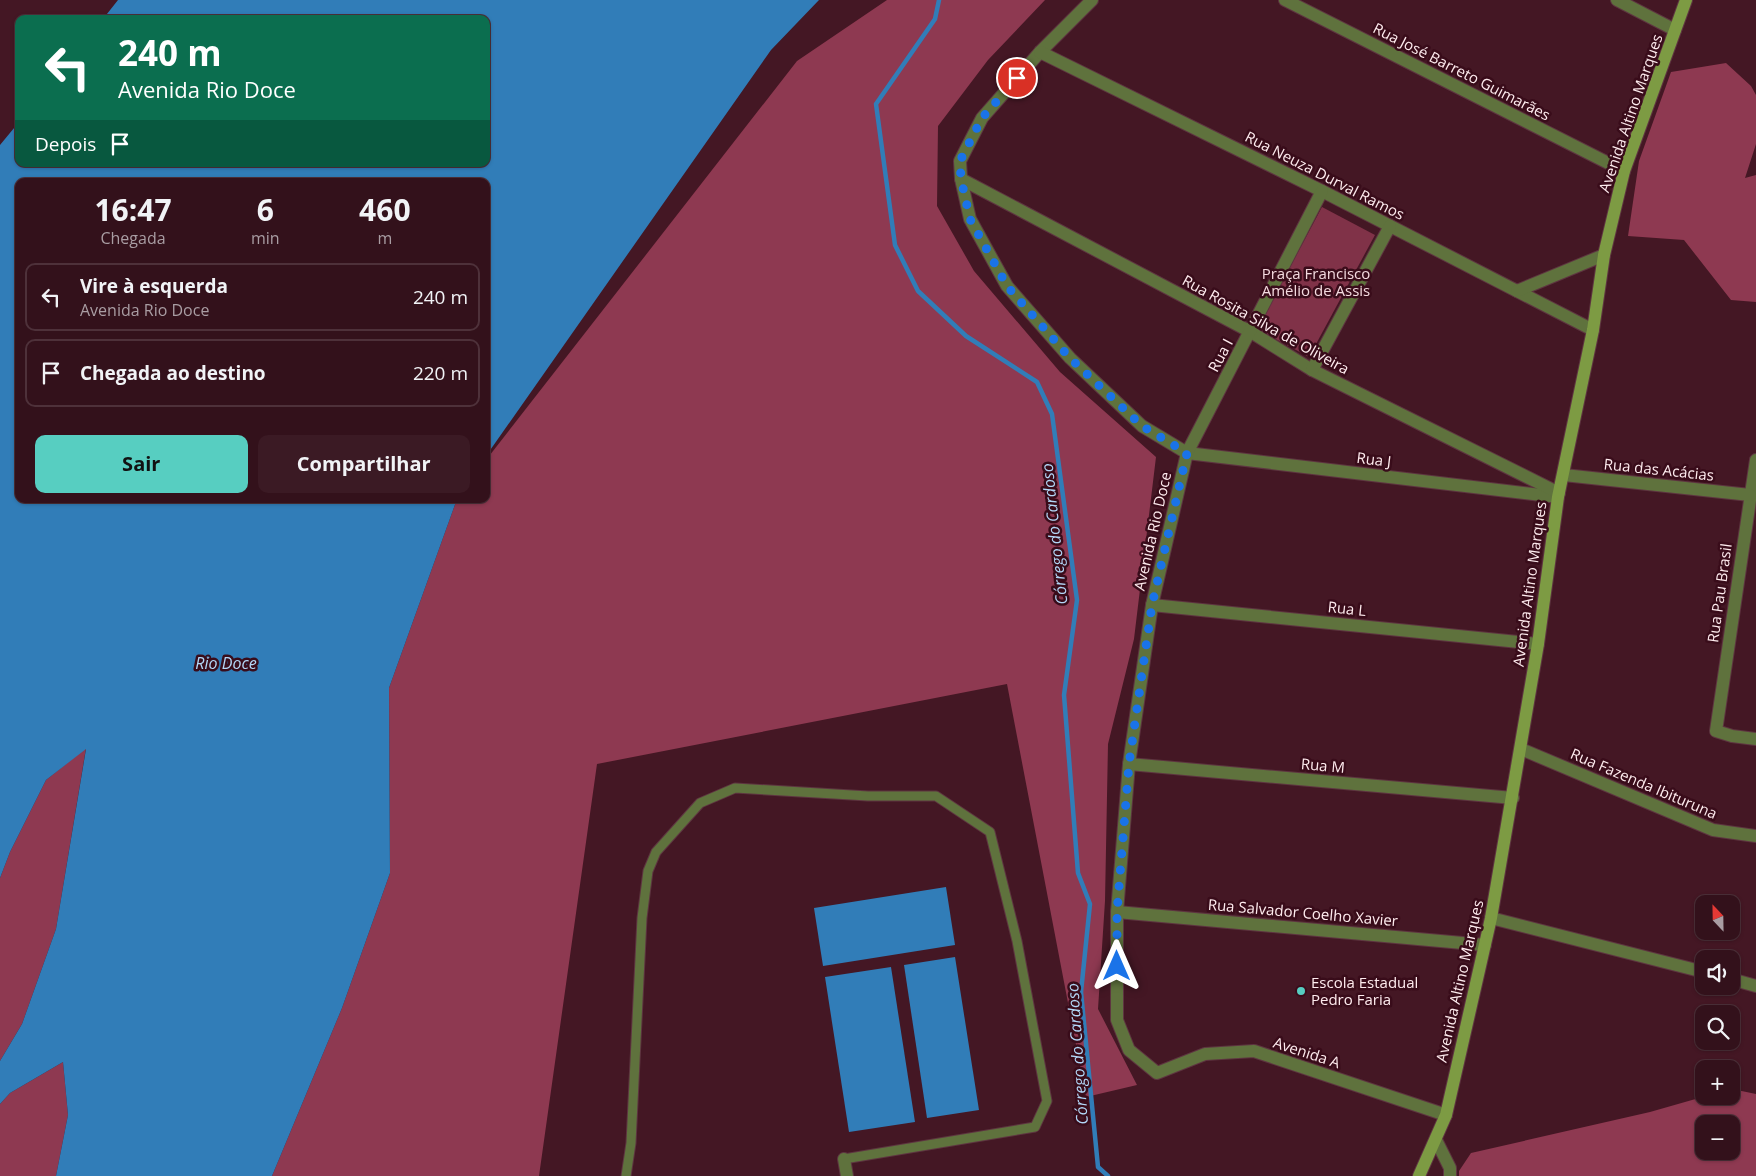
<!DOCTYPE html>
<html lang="pt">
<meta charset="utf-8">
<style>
:root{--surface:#33111b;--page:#3b1a24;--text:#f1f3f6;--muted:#a99da3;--line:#4e313a;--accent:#57cec1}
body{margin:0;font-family:"Open Sans",sans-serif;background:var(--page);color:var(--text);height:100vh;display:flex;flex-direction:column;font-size:19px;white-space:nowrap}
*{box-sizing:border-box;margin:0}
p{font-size:16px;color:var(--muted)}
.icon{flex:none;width:28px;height:28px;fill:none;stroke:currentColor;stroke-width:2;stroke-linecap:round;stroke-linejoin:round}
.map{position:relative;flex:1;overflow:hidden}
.side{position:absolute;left:15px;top:178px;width:475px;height:325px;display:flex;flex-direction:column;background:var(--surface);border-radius:10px;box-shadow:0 1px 4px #0004,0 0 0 1px var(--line)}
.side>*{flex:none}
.top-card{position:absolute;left:15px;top:15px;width:475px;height:152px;border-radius:10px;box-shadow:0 1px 4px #0004,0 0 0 1px var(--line);background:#0b6e4f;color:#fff;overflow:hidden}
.needle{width:32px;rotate:338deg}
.fabs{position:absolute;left:1695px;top:895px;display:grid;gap:10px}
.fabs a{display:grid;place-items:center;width:45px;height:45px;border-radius:10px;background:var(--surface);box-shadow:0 1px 4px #0004,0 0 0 1px var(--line);font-size:25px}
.pin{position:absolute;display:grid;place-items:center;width:42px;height:42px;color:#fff;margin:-21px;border:2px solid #fff;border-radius:50%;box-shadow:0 1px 5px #0007}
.me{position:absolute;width:55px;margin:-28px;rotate:0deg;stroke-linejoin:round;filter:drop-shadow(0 0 4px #0008)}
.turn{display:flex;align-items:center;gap:18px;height:105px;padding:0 20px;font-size:22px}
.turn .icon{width:65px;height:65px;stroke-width:2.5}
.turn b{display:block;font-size:35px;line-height:42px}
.then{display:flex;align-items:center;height:48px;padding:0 20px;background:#0003;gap:10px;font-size:19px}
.eta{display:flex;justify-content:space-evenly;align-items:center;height:85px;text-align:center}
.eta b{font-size:30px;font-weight:700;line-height:35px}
.cta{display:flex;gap:10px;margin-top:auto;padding:10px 20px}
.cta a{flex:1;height:58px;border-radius:10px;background:var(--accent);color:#111;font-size:20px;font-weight:700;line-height:58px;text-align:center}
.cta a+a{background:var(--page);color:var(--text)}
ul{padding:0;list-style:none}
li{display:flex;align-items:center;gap:15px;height:68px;margin:0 10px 8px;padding:0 10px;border:2px solid var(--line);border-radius:10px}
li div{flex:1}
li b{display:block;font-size:19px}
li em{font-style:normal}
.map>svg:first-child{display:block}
.green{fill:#803248}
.forest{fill:#8e3951;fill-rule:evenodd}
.water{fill:#317db8}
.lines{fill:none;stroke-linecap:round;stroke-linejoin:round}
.stream{stroke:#317db8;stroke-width:4.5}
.lane-casing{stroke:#5e3540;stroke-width:11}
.street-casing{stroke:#5e3540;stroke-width:14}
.secondary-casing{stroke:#5e3540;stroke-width:14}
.lane{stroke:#5f723d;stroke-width:9}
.street{stroke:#5f723d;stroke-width:12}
.secondary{stroke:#7d9b43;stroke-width:12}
.route{stroke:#1a73e8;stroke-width:9;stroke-dasharray:0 16.2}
.poi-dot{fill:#57cec1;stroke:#390c1a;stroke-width:2}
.labels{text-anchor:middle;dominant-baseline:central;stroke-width:5;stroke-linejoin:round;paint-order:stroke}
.street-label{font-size:15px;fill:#feebee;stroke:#390c1a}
.park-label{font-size:15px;fill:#f4dadf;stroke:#390c1a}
.poi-label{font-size:15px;fill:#feebee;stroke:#390c1a;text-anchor:start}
.water-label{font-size:16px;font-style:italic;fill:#b3d7f7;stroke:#390c1a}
</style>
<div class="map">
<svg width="1756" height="1176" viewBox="0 0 1756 1176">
<rect width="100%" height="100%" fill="#441724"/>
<!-- green -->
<polygon class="green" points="1322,207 1375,235 1309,357 1257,329"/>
<!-- forest -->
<g class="forest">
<polygon points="887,0 1045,0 988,60 938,126 937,206 974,271 1060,372 1156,457 1134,639 1108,744 1105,901 1098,1009 1137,1085 1086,1097 1007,684 597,764 539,1176 272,1176 342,1008 390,873 389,688 457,499 486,499 486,460 797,61"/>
<polygon points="1726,63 1751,86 1756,95 1756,144 1745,178 1756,175 1756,302 1731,300 1684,240 1628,236 1639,161 1671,72"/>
<polygon points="86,748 56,929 22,1024 0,1061 0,878 10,852 46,780"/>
<polygon points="63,1062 68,1115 56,1176 0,1176 0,1104 10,1093"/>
<path d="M1732,1089l24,5v82h-297v-5l12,-18 179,-41 56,-16h25zM1704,1124h27v27h-27z"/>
</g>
<!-- water -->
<g class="water">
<polygon points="118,0 819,0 771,50 486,456 486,181 19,181 19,499 457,499 389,688 390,873 342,1008 272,1176 56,1176 68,1115 63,1062 10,1093 0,1104 0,1061 22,1024 56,929 86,749 46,780 10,852 0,878 0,145 19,122 19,164 486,164 486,19 103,19"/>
<polygon points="946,887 955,945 823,966 814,908"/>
<polygon points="955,957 979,1110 927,1118 904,965"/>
<polygon points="891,967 915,1122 849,1132 825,977"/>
</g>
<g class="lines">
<!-- stream -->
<polyline class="stream" points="939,0 935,19 876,104 895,245 918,291 966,336 1037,382 1052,414 1077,600 1064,695 1078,873 1090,904 1081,992 1098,1167 1108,1176"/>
<defs>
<polyline id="lane" points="626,1176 631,1143 642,918 648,871 656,852 700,803 735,788 868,796 936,796 990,832 1017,941 1047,1101 1035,1127 844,1159"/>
<g id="street">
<polyline points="1092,0 1040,52 982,118 960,161 961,179 970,219 1007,286 1070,358 1142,426 1187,453 1558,497"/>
<polyline points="1285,0 1624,171"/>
<polyline points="1617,0 1675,30"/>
<polyline points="1040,52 1322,191 1593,330"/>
<polyline points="961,179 1251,332 1312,370 1559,493"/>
<polyline points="1322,191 1187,453 1152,605 1129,764 1117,912 1117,1020 1129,1050 1157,1073 1205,1054 1254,1051 1446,1115"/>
<polyline points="1517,291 1604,255"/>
<polyline points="1312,370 1390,226"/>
<polyline points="1756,460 1716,731 1732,736 1756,739"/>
<polyline points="1564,475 1750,495"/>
<polyline points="1152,605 1538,644"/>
<polyline points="1521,749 1713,830 1756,836"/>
<polyline points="1129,764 1513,798"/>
<polyline points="1117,912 1485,945"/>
<polyline points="1491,918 1704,972"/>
<polyline points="1731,979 1756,986"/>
<polyline points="1436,1140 1450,1168 1450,1176"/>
<polyline points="844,1159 847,1176"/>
</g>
<polyline id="secondary" points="1419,1176 1446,1115 1491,918 1538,644 1558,497 1593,330 1604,255 1624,171 1686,0"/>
</defs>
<!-- lane casing -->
<use href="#lane" class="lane-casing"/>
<!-- street casing -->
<use href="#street" class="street-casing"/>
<!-- secondary casing -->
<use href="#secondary" class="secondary-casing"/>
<!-- lane -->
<use href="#lane" class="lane"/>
<!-- street -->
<use href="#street" class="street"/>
<!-- secondary -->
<use href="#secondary" class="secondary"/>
</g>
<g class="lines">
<!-- route -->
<polyline class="route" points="1017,78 982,118 960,161 961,179 970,219 1007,286 1070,358 1142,426 1187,453 1152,605 1129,764 1117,912 1117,966"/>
</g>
<!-- markers -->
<circle class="poi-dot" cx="1301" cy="991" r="5"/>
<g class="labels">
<!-- street labels -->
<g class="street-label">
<text transform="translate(1462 71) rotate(27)">Rua José Barreto Guimarães</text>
<text transform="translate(1630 113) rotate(-71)">Avenida Altino Marques</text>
<text transform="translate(1325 175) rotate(27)">Rua Neuza Durval Ramos</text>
<text transform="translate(1266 324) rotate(29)">Rua Rosita Silva de Oliveira</text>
<text transform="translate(1220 355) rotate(-62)">Rua I</text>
<text transform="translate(1374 459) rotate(7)">Rua J</text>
<text transform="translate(1659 469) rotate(6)">Rua das Acácias</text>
<text transform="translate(1152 531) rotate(-77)">Avenida Rio Doce</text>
<text transform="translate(1529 584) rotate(-82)">Avenida Altino Marques</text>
<text transform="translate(1719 593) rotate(-82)">Rua Pau Brasil</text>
<text transform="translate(1347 608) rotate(6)">Rua L</text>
<text transform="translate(1323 765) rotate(5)">Rua M</text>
<text transform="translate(1644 783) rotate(23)">Rua Fazenda Ibituruna</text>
<text transform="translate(1303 912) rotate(5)">Rua Salvador Coelho Xavier</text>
<text transform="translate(1459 981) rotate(-77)">Avenida Altino Marques</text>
<text transform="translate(1307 1052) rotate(18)">Avenida A</text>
</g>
<!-- park labels -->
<g class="park-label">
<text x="1316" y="273">Praça Francisco<tspan x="1316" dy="17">Amélio de Assis</tspan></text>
</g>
<!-- poi labels -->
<g class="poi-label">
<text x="1311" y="982">Escola Estadual<tspan x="1311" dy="17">Pedro Faria</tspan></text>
</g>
<!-- water labels -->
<g class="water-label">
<text transform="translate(1054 534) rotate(-96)">Córrego do Cardoso</text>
<text x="226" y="663">Rio Doce</text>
<text transform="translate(1077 1054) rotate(-94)">Córrego do Cardoso</text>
</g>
</g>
</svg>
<div class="fabs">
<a><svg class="needle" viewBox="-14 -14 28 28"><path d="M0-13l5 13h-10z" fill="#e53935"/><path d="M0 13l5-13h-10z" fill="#a99da3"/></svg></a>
<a><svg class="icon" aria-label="sound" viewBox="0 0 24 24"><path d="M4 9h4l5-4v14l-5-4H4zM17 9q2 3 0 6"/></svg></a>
<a><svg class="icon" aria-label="search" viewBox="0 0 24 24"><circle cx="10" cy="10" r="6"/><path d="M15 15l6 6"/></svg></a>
<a>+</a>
<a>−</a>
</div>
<div class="pin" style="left:1017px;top:78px;background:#d93025"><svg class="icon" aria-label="arrive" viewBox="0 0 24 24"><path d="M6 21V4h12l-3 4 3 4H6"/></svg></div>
<svg class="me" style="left:1117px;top:966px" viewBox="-20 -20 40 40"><path d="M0-17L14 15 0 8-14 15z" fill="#1a73e8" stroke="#fff" stroke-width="4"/></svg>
<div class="top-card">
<div class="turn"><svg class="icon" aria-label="left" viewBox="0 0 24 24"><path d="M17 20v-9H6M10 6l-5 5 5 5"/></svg><div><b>240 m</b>Avenida Rio Doce</div></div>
<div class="then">Depois<svg class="icon" aria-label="arrive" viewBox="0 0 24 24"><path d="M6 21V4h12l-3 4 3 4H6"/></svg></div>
</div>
<section class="side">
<div class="eta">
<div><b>16:47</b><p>Chegada</p></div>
<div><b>6</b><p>min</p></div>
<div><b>460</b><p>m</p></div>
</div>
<ul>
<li><svg class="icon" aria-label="left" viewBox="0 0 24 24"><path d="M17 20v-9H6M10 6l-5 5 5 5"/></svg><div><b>Vire à esquerda</b><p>Avenida Rio Doce</p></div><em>240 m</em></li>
<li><svg class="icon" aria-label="arrive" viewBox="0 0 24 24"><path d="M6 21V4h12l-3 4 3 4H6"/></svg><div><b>Chegada ao destino</b></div><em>220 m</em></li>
</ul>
<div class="cta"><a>Sair</a><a>Compartilhar</a></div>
</section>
</div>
